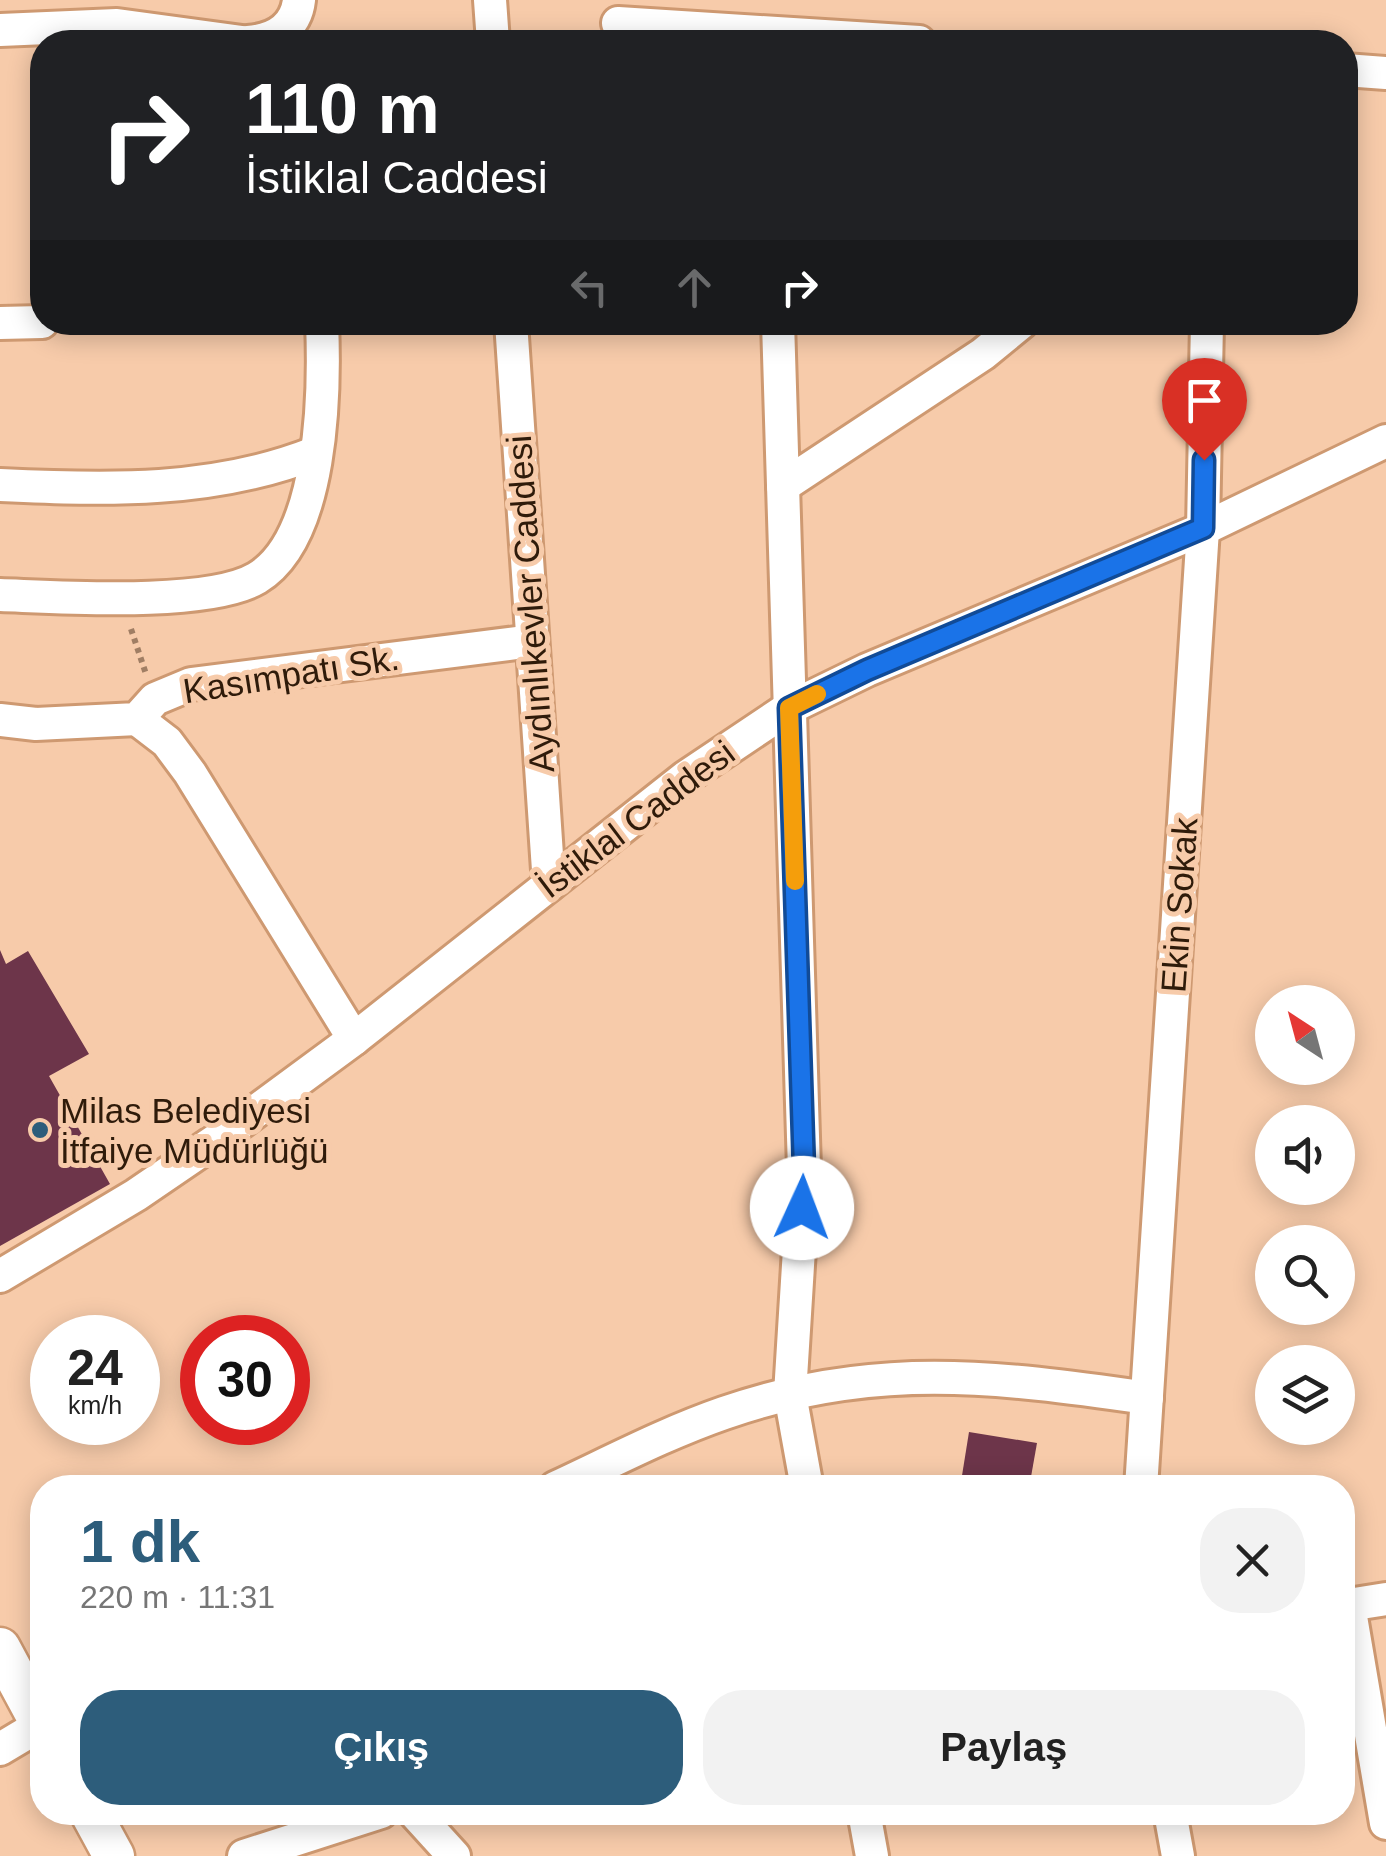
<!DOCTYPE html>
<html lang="tr">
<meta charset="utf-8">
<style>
:root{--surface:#fff;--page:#f2f2f2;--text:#222;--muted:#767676;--accent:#2d5d7b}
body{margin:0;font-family:Helvetica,sans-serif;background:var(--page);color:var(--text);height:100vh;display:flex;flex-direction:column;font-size:38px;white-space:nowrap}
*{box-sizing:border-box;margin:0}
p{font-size:32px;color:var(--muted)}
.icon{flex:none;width:55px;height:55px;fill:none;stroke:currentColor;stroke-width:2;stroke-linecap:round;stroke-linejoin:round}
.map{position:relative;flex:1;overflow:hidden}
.details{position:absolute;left:30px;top:1475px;width:1325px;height:350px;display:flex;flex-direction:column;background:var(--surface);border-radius:40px;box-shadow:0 5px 25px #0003}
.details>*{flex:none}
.banner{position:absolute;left:30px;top:30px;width:1328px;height:305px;border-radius:40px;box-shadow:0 5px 25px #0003;background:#202124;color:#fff;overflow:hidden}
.needle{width:65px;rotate:324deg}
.controls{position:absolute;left:1255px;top:985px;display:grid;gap:20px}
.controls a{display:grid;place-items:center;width:100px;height:100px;border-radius:50%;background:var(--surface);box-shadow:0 5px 25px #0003;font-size:50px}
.speed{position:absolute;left:30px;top:1315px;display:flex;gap:20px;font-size:50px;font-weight:700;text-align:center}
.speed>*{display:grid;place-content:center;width:130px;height:130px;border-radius:50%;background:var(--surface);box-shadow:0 5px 25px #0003;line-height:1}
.speed small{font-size:25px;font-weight:400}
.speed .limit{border:15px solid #d22;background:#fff;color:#111}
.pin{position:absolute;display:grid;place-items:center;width:85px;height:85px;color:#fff;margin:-102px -42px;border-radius:50% 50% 50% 0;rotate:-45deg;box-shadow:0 0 10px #0007}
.pin .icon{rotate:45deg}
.me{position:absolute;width:110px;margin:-55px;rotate:2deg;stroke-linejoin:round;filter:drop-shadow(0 0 8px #0008)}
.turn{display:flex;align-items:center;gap:35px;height:210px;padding:0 50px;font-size:45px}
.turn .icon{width:130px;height:130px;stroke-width:2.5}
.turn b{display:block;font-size:70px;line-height:85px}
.lanes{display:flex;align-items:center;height:95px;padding:0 50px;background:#0003;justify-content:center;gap:50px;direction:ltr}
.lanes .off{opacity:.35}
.round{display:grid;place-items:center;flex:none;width:105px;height:105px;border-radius:40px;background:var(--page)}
.head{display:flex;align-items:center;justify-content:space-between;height:170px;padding:0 50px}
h1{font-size:60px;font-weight:600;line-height:75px;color:var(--accent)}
.button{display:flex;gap:20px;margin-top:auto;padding:20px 50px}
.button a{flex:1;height:115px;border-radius:40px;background:var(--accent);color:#fff;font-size:40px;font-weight:600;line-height:115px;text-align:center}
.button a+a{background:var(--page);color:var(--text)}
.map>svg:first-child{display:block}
.building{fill:#6d354a}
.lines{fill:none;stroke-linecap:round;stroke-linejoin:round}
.minor-casing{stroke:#ce9971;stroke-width:38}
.tertiary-casing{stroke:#ce9971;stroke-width:45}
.path{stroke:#a07e64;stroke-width:6;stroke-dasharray:5 5;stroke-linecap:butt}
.minor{stroke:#fff;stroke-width:32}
.tertiary{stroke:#fff;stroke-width:40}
.route-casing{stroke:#114b97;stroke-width:25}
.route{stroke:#1a73e8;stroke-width:18}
.slow{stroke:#f59e0b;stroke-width:18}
.poi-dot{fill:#2d5d7b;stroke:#f7cbaa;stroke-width:4}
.labels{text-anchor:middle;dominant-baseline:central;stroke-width:10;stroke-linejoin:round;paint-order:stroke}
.street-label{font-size:35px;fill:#2f1b0a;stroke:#f7cbaa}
.poi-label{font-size:35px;fill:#2f1b0a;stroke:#f7cbaa;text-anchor:start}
</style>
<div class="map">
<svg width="1386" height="1856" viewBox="0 0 1386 1856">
<rect width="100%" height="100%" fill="#f7cbaa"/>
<!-- building -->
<g class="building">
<polygon points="0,950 6,964 28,951 89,1054 49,1076 110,1184 0,1246"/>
<polygon points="969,1432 1037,1443 1029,1488 960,1488"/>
</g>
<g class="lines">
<defs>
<g id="minor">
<polyline points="490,0 493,42"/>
<polyline points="618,23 919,42"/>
<polyline points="0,30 117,25 242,42"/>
<path d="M248,42c26,-2 48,-14 51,-42"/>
<polyline points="1345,70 1386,73"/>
<polyline points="511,322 549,885"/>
<polyline points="778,322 804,1169 790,1394 807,1488"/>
<polyline points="0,323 42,322"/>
<path d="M0,485c107,5 214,8 315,-32"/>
<polyline points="783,486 983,354 1022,322"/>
<path d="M0,595c60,2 208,12 257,-17 66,-40 68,-185 65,-256"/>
<polyline points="137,719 167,742 190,773 354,1039"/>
<polyline points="0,720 36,724 137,719 155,699 191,684 532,641"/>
<polyline points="0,1276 136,1195 221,1137 354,1039 686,777 789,708 867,670 1203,529 1386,441"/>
<path d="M555,1488c56,-26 111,-55 169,-75 149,-52 271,-37 423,-15"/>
<polyline points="1141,1488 1203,529 1207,322"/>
<polyline points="1349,1605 1386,1823"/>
<polyline points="1342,1606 1386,1599"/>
<polyline points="0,1749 42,1724"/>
<polyline points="414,1812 454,1856"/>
<polyline points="864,1812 872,1856"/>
<polyline points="1170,1812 1178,1856"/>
<polyline points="244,1856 381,1812"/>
</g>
<g id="tertiary">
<polyline points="0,1648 42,1726"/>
<polyline points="90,1812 114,1856"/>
</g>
</defs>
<!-- minor casing -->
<use href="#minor" class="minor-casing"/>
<!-- tertiary casing -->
<use href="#tertiary" class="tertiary-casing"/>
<!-- path -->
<polyline class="path" points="131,629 146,674"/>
<!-- minor -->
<use href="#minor" class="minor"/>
<!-- tertiary -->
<use href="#tertiary" class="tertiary"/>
</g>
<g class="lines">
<defs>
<polyline id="route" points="802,1208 804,1169 789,708 867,670 1203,528 1204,460"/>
</defs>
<!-- route casing -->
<use href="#route" class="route-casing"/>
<!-- route -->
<use href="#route" class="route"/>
<!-- slow -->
<polyline class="slow" points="795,881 789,708 817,694"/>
</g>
<!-- markers -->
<circle class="poi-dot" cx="40" cy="1130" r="10"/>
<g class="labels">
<!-- street labels -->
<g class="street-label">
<text transform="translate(530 604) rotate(-94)">Aydınlıkevler Caddesi</text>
<text transform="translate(291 674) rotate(-9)">Kasımpatı Sk.</text>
<text transform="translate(636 819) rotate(-37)">İstiklal Caddesi</text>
<text transform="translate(1179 905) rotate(-86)">Ekin Sokak</text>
</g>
<!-- poi labels -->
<g class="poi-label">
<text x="60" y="1110">Milas Belediyesi<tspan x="60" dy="40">İtfaiye Müdürlüğü</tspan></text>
</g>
</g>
</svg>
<div class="controls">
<a><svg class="needle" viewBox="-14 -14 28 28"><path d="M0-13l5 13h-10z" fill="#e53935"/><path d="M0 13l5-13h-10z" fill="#767676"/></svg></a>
<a><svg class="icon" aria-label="sound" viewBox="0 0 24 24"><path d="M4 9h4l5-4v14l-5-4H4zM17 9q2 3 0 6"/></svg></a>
<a><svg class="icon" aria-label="search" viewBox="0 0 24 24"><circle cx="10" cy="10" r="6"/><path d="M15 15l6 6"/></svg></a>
<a><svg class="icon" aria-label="layers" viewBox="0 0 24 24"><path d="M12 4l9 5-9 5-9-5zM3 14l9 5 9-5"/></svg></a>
</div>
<div class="speed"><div>24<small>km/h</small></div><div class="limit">30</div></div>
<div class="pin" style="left:1204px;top:460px;background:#d93025"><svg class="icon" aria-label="arrive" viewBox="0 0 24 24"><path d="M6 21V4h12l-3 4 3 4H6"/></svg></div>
<svg class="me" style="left:802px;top:1208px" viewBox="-20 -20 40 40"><circle r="19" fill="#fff"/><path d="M0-13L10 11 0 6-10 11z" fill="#1a73e8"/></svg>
<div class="banner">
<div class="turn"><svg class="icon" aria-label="right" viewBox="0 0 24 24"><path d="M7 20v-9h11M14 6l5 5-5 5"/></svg><div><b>110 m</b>İstiklal Caddesi</div></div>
<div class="lanes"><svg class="icon off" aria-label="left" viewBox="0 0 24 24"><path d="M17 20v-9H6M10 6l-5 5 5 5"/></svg><svg class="icon off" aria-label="ahead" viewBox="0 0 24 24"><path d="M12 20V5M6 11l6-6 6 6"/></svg><svg class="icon" aria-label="right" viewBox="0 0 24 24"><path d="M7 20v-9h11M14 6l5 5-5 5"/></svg></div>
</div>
<section class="details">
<div class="head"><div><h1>1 dk</h1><p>220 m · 11:31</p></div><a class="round"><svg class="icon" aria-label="close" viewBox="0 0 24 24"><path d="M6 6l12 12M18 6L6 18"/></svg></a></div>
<div class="button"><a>Çıkış</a><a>Paylaş</a></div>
</section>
</div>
